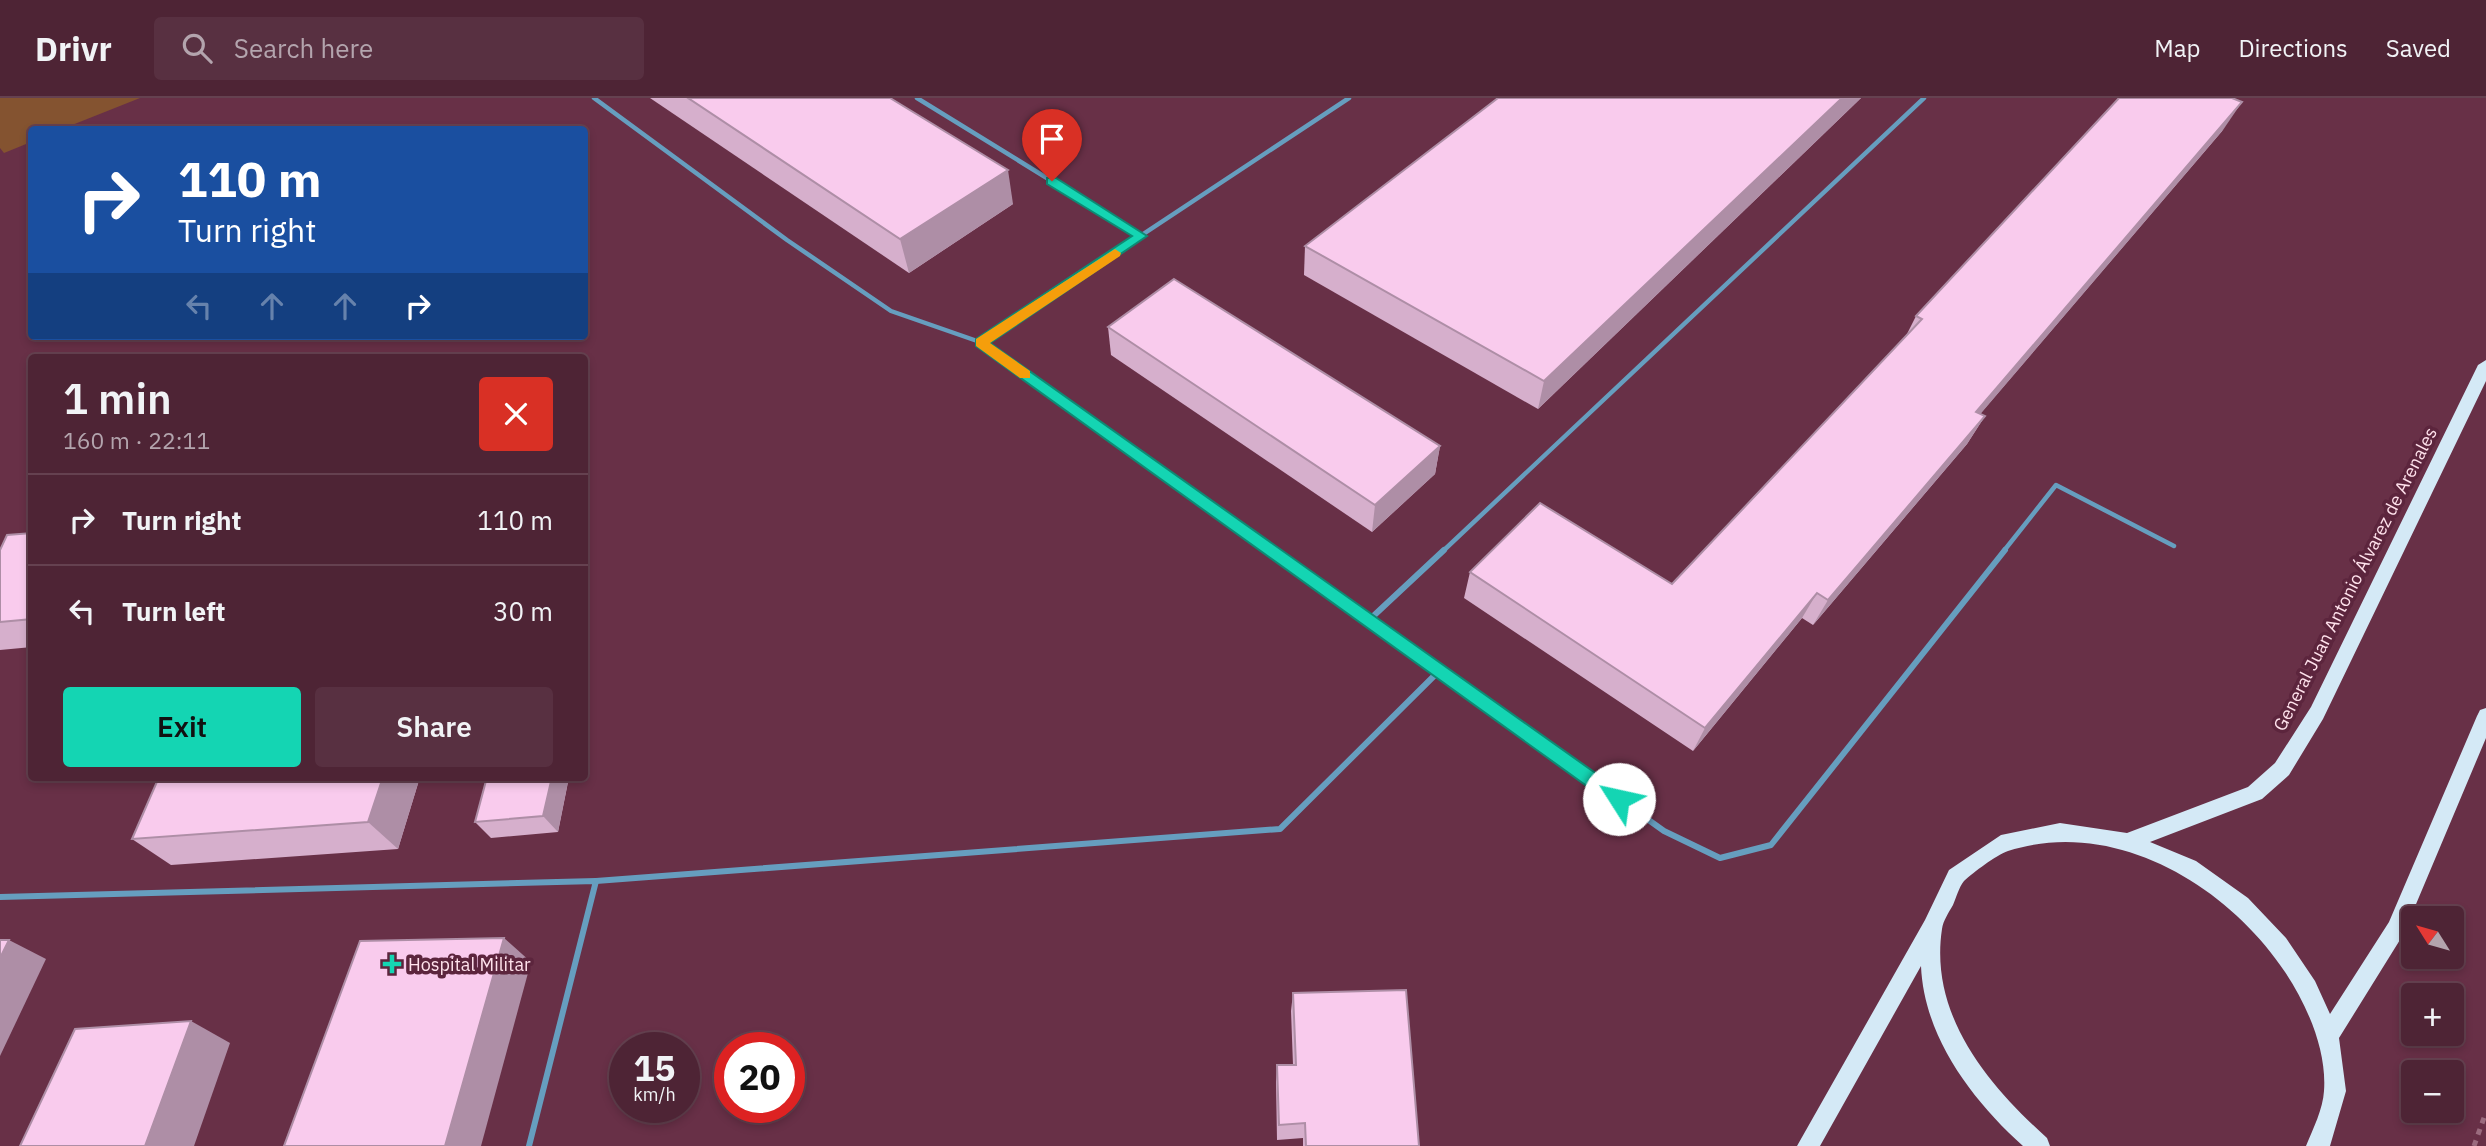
<!DOCTYPE html>
<meta charset="utf-8">
<style>
:root{--surface:#4e2435;--page:#583041;--text:#f1f3f6;--muted:#b3a4ad;--line:#654150;--accent:#14d5b3}
body{margin:0;font-family:"IBM Plex Sans",sans-serif;background:var(--page);color:var(--text);height:100vh;display:flex;flex-direction:column;font-size:26px;white-space:nowrap}
*{box-sizing:border-box;margin:0}
p{font-size:23px;color:var(--muted)}
.icon{flex:none;width:38px;height:38px;fill:none;stroke:currentColor;stroke-width:2;stroke-linecap:round;stroke-linejoin:round}
.map{position:relative;flex:1;overflow:hidden}
.panel{position:absolute;left:28px;top:256px;width:560px;height:427px;display:flex;flex-direction:column;background:var(--surface);border-radius:7px;box-shadow:0 4px 10px #0003,0 0 0 2px var(--line)}
.panel>*{flex:none}
.banner{position:absolute;left:28px;top:28px;width:560px;height:214px;border-radius:7px;box-shadow:0 4px 10px #0003,0 0 0 2px var(--line);background:#1a4fa0;color:#fff;overflow:hidden}
.needle{width:46px;rotate:307deg}
.fabs{position:absolute;left:2401px;top:808px;display:grid;gap:14px}
.fabs a{display:grid;place-items:center;width:63px;height:63px;border-radius:7px;background:var(--surface);box-shadow:0 4px 10px #0003,0 0 0 2px var(--line);font-size:35px}
.speed{position:absolute;left:609px;top:934px;display:flex;gap:14px;font-size:35px;font-weight:700;text-align:center}
.speed>*{display:grid;place-content:center;width:91px;height:91px;border-radius:50%;background:var(--surface);box-shadow:0 4px 10px #0003,0 0 0 2px var(--line);line-height:1}
.speed small{font-size:18px;font-weight:400}
.speed .limit{border:10px solid #d22;background:#fff;color:#111}
.pin{position:absolute;display:grid;place-items:center;width:60px;height:60px;color:#fff;margin:-72px -30px;border-radius:50% 50% 50% 0;rotate:-45deg;box-shadow:0 0 7px #0007}
.pin .icon{rotate:45deg}
.me{position:absolute;width:77px;margin:-38px;rotate:305deg;stroke-linejoin:round;filter:drop-shadow(0 0 5px #0008)}
.turn{display:flex;align-items:center;gap:24px;height:147px;padding:0 35px;font-size:32px}
.turn .icon{width:91px;height:91px;stroke-width:2.5}
.turn b{display:block;font-size:49px;line-height:60px}
.lanes{display:flex;align-items:center;height:66px;padding:0 35px;background:#0003;justify-content:center;gap:35px;direction:ltr}
.lanes .off{opacity:.35}
.round{display:grid;place-items:center;flex:none;width:74px;height:74px;border-radius:7px;background:var(--page)}
.head{display:flex;align-items:center;justify-content:space-between;height:119px;padding:0 35px}
h1{font-size:42px;font-weight:600;line-height:52px}
.action{display:flex;gap:14px;margin-top:auto;padding:14px 35px}
.action a{flex:1;height:80px;border-radius:7px;background:var(--accent);color:#111;font-size:28px;font-weight:600;line-height:80px;text-align:center}
.action a+a{background:var(--page);color:var(--text)}
ul{padding:0;list-style:none}
li{display:flex;align-items:center;gap:21px;height:91px;padding:0 35px;border-top:2px solid var(--line)}
li div{flex:1}
li b{display:block;font-size:26px}
li em{font-style:normal}
header{display:flex;align-items:center;gap:42px;box-sizing:border-box;height:98px;padding:0 35px;background:var(--surface);border-bottom:2px solid var(--line)}
header strong{font-size:33px}
nav{display:flex;gap:38px;margin-inline-start:auto;font-size:24px}
.search{width:490px;height:63px;background:var(--page);display:flex;align-items:center;gap:18px;box-sizing:border-box;padding:0 24px;border-radius:7px;color:var(--muted);font-size:26px}
.map>svg:first-child{display:block}
.green{fill:#845330}
.lines{fill:none;stroke-linecap:round;stroke-linejoin:round}
.path{stroke:#9a6b7e;stroke-width:5;stroke-dasharray:6 6;stroke-linecap:butt}
.lane-far1{stroke:#669ebf;stroke-width:4.5}
.lane{stroke:#669ebf;stroke-width:6}
.primary{fill:#d4e9f6;fill-rule:evenodd}
.wall{fill:#d6afcc}
.shaded-wall{fill:#ae8ea6}
.building{fill:#f9cbed;stroke:#ae8ea6;stroke-width:2}
.route{fill:#14d5b3;stroke:#0d8a74;stroke-width:2}
.slow{fill:#f59e0b}
.poi-dot{fill:#14d5b3;stroke:#5c253d;stroke-width:2.5}
.labels{text-anchor:middle;dominant-baseline:central;stroke-width:7;stroke-linejoin:round;paint-order:stroke}
.street-label{font-size:18px;fill:#ffe2ec;stroke:#5c253d}
.poi-label{font-size:18px;fill:#ffe2ec;stroke:#5c253d;text-anchor:start}
</style>
<header>
<strong>Drivr</strong>
<div class="search"><svg class="icon" aria-label="search" viewBox="0 0 24 24"><circle cx="10" cy="10" r="6"/><path d="M15 15l6 6"/></svg>Search here</div>
<nav><a>Map</a><a>Directions</a><a>Saved</a></nav>
</header>
<div class="map">
<svg width="2486" height="1048" viewBox="0 0 2486 1048">
<rect width="100%" height="100%" fill="#683047"/>
<!-- green -->
<polygon class="green" points="0,0 140,0 62,31 32,32 31,44 4,55 0,50"/>
<g class="lines">
<!-- path -->
<polyline class="path" points="2474,1048 2486,1014"/>
<!-- lane-far1 -->
<g class="lane-far1">
<polyline points="594,0 787,142 891,213 980,244"/>
<polyline points="917,0 1141,138"/>
<polyline points="1273,454 980,244 1349,0"/>
<polyline points="1442,454 1924,0"/>
<polyline points="2003,454 2056,387 2174,448"/>
</g>
<!-- lane -->
<g class="lane">
<polyline points="1271,452 1664,733 1720,760 1771,747 2005,452"/>
<polyline points="1368,523 1444,452"/>
<polyline points="596,783 1280,731 1438,574"/>
<polyline points="0,799 596,783 529,1048"/>
</g>
<!-- primary -->
<path class="primary" d="M2486,262v21l-163,338 -34,56 -27,24 -112,43 46,19 52,37 38,40 29,43 15,33 59,-92 88,-206 3,-6 6,-2v30l-83,197 -64,103 7,53 -16,55h-24c7,-17 17,-37 18,-55 3,-41 -17,-86 -39,-119 -58,-87 -171,-155 -277,-121 -13,5 -34,21 -44,30 -5,6 -8,17 -11,24 -4,7 -10,16 -11,24 -13,86 46,156 105,209l3,8h-27c-51,-46 -99,-109 -102,-180l-101,180h-23l128,-226 24,-50 52,-35 59,-12 67,10 121,-46 27,-24 36,-56 167,-342z"/>
</g>
<!-- wall -->
<g class="wall">
<polygon points="650,0 890,0 1013,106 909,175"/>
<polygon points="1498,0 1861,0 1538,311 1304,177 1305,148"/>
<polygon points="2223,32 1980,316 1985,318 1967,346 1813,527 1802,520 1693,653 1464,500 1470,474 1672,486 1905,240 1916,218"/>
<polygon points="1108,229 1440,348 1435,376 1372,434 1111,257"/>
<polygon points="32,435 32,549 0,552 0,452"/>
<polygon points="420,679 398,751 171,767 132,741"/>
<polygon points="569,679 558,734 491,740 475,724"/>
<polygon points="1293,895 1419,1048 1303,1048 1303,1040 1277,1042 1276,984 1277,967 1293,967 1291,913"/>
</g>
<!-- shaded-wall -->
<g class="shaded-wall">
<polygon points="1842,0 1861,0 1538,311 1544,283"/>
<polygon points="2242,4 2223,32 1959,341 1976,314"/>
<polygon points="1008,72 1013,106 909,175 900,141"/>
<polygon points="1985,318 1967,346 1813,527 1828,502"/>
<polygon points="1440,348 1435,376 1372,434 1375,407"/>
<polygon points="1817,495 1802,520 1693,653 1705,630"/>
<polygon points="383,679 420,679 398,751 368,724"/>
<polygon points="552,679 569,679 558,734 543,718"/>
<polygon points="504,840 531,864 481,1048 445,1048"/>
<polygon points="9,842 46,861 0,958 0,860"/>
<polygon points="191,923 230,945 194,1048 145,1048"/>
</g>
<!-- building -->
<g class="building">
<polygon points="688,0 890,0 1008,72 900,141"/>
<polygon points="1498,0 1842,0 1544,283 1305,148"/>
<polygon points="2119,0 2232,0 2242,4 1976,314 1985,318 1828,502 1817,495 1705,630 1470,474 1540,405 1672,486 1922,221 1916,218"/>
<polygon points="1174,181 1440,348 1375,407 1108,229"/>
<polygon points="32,435 32,521 0,524 0,452 7,437"/>
<polygon points="159,679 383,679 368,724 132,741"/>
<polygon points="487,679 552,679 543,718 475,724"/>
<polygon points="504,840 445,1048 284,1048 360,843"/>
<polygon points="0,842 9,842 0,860"/>
<polygon points="1406,892 1419,1048 1306,1048 1305,1025 1279,1027 1277,967 1296,967 1293,895"/>
<polygon points="191,923 145,1048 20,1048 75,931"/>
</g>
<!-- route -->
<polygon class="route" points="1047,80 1056,80 1147,138 990,245 1625,696 1628,701 1625,707 1613,707 976,248 976,241 1132,138 1047,86"/>
<!-- slow -->
<polygon class="slow" points="1115,151 1121,155 1120,158 990,245 1030,273 1030,280 1020,280 976,248 976,241"/>
<!-- markers -->
<path class="poi-dot" d="M388.5 855.5h7v7h7v7h-7v7h-7v-7h-7v-7h7z"/>
<g class="labels">
<!-- street labels -->
<g class="street-label">
<text transform="translate(2355 481) rotate(-63)">General Juan Antonio Álvarez de Arenales</text>
</g>
<!-- poi labels -->
<g class="poi-label">
<text x="408" y="866">Hospital Militar</text>
</g>
</g>
</svg>
<div class="fabs">
<a><svg class="needle" viewBox="-14 -14 28 28"><path d="M0-13l5 13h-10z" fill="#e53935"/><path d="M0 13l5-13h-10z" fill="#b3a4ad"/></svg></a>
<a>+</a>
<a>−</a>
</div>
<div class="speed"><div>15<small>km/h</small></div><div class="limit">20</div></div>
<div class="pin" style="left:1052px;top:83px;background:#d93025"><svg class="icon" aria-label="arrive" viewBox="0 0 24 24"><path d="M6 21V4h12l-3 4 3 4H6"/></svg></div>
<svg class="me" style="left:1619px;top:701px" viewBox="-20 -20 40 40"><circle r="19" fill="#fff"/><path d="M0-13L10 11 0 6-10 11z" fill="#14d5b3"/></svg>
<div class="banner">
<div class="turn"><svg class="icon" aria-label="right" viewBox="0 0 24 24"><path d="M7 20v-9h11M14 6l5 5-5 5"/></svg><div><b>110 m</b>Turn right</div></div>
<div class="lanes"><svg class="icon off" aria-label="left" viewBox="0 0 24 24"><path d="M17 20v-9H6M10 6l-5 5 5 5"/></svg><svg class="icon off" aria-label="ahead" viewBox="0 0 24 24"><path d="M12 20V5M6 11l6-6 6 6"/></svg><svg class="icon off" aria-label="ahead" viewBox="0 0 24 24"><path d="M12 20V5M6 11l6-6 6 6"/></svg><svg class="icon" aria-label="right" viewBox="0 0 24 24"><path d="M7 20v-9h11M14 6l5 5-5 5"/></svg></div>
</div>
<section class="panel">
<div class="head"><div><h1>1 min</h1><p>160 m · 22:11</p></div><a class="round" style="background:#d93025;color:#fff"><svg class="icon" aria-label="close" viewBox="0 0 24 24"><path d="M6 6l12 12M18 6L6 18"/></svg></a></div>
<ul>
<li><svg class="icon" aria-label="right" viewBox="0 0 24 24"><path d="M7 20v-9h11M14 6l5 5-5 5"/></svg><div><b>Turn right</b></div><em>110 m</em></li>
<li><svg class="icon" aria-label="left" viewBox="0 0 24 24"><path d="M17 20v-9H6M10 6l-5 5 5 5"/></svg><div><b>Turn left</b></div><em>30 m</em></li>
</ul>
<div class="action"><a>Exit</a><a>Share</a></div>
</section>
</div>
